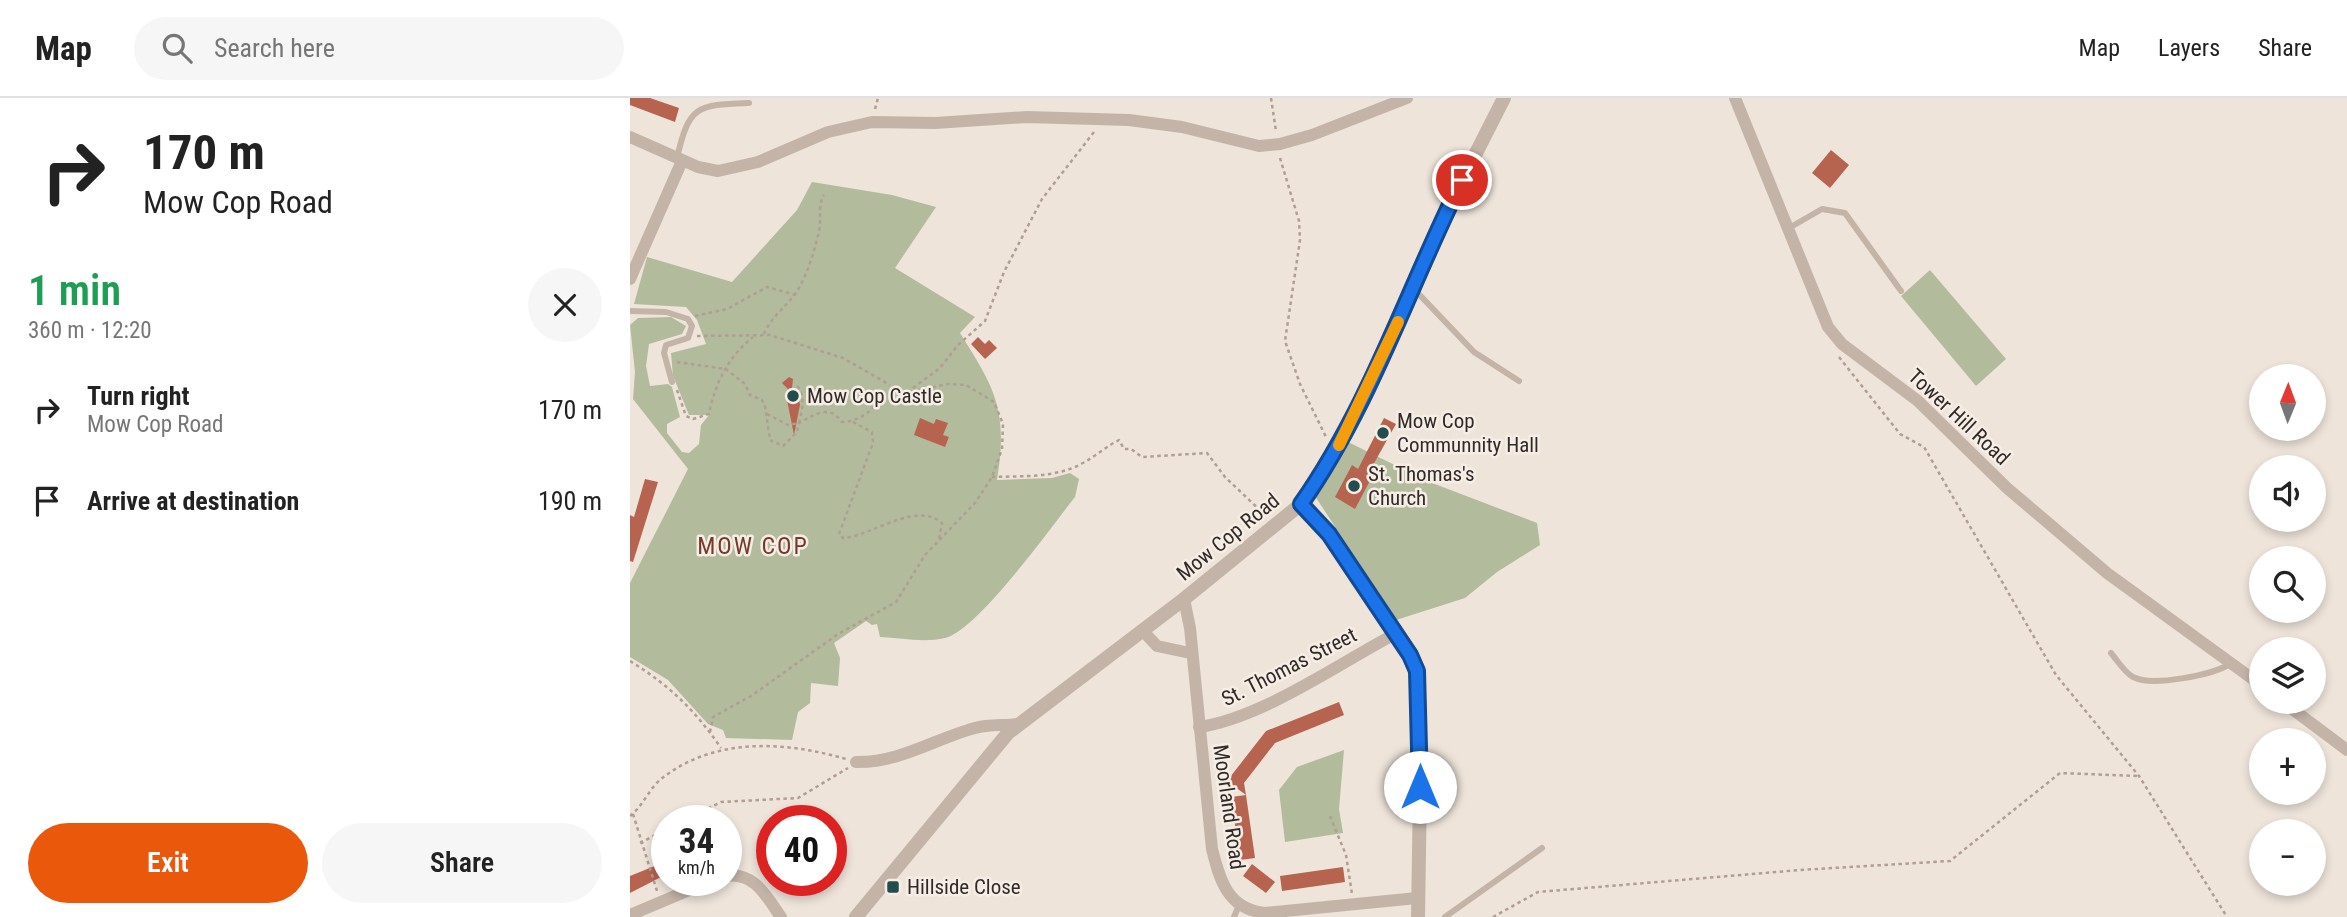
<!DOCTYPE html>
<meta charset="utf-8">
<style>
:root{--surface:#fff;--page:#f6f6f6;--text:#222;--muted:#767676;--line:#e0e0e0;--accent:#ea580c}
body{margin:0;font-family:"Roboto Condensed",sans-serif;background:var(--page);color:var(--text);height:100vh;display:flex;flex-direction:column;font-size:26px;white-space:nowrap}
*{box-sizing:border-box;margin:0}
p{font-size:23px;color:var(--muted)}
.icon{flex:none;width:38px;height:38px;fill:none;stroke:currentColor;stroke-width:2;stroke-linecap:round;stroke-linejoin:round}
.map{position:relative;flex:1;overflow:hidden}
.drawer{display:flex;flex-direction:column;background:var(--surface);width:630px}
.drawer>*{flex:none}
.hud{background:#fff;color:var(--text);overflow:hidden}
.needle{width:46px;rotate:1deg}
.buttons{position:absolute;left:1619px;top:266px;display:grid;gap:14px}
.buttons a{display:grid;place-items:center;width:77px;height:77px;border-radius:50%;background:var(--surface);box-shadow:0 4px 10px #0003;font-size:35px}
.speed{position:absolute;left:21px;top:707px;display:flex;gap:14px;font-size:35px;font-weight:700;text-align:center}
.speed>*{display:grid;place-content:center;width:91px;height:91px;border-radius:50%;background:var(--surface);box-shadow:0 4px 10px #0003;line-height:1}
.speed small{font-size:18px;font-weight:400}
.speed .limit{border:10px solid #d22;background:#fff;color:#111}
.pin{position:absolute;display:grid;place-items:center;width:60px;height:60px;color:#fff;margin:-30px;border:4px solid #fff;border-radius:50%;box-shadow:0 2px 7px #0007}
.me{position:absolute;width:77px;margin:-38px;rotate:0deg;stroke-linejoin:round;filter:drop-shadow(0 0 5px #0008)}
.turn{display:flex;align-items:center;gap:24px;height:147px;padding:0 28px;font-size:32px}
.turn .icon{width:91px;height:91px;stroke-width:2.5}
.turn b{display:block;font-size:49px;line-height:60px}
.round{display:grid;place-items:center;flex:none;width:74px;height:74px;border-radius:37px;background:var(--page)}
.headline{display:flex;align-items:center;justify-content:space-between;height:119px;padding:0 28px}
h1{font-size:42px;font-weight:600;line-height:52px;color:#1e9e55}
.cta{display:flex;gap:14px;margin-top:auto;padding:14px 28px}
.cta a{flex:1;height:80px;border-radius:42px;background:var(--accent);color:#fff;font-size:28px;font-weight:600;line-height:80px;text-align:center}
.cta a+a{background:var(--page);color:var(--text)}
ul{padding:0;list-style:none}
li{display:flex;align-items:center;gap:21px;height:91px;padding:0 28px}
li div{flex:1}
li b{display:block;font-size:26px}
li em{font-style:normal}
header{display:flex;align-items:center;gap:42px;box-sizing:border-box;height:98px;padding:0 35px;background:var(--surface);border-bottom:2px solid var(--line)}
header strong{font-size:33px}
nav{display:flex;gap:38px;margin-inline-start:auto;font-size:24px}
.search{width:490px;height:63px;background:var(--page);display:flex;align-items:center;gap:18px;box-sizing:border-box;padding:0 24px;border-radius:38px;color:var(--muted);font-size:26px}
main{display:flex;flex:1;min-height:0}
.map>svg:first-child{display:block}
.green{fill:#b2bb9c}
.building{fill:#b66450}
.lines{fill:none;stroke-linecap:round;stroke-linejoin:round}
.path{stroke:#b09e93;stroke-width:2.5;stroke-dasharray:3.5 3.5;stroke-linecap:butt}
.service{stroke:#c4b4a8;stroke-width:6}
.minor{stroke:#c4b4a8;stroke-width:12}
.tertiary{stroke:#c4b4a8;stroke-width:14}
.route-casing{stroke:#114b97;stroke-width:18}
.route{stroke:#1a73e8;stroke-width:12}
.slow{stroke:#f59e0b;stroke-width:12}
.poi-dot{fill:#224d4e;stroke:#f6eee6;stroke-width:2.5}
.labels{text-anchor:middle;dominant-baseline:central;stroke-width:5;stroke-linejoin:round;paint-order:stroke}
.poi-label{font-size:21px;fill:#322a27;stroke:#f6eee6;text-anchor:start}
.street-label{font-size:21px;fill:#322a27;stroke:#f6eee6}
.quarter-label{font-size:24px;letter-spacing:2px;fill:#77392a;stroke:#f6eee6}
</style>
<header>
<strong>Map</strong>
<div class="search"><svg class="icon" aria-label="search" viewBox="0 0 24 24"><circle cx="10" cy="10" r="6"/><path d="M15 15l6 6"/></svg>Search here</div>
<nav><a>Map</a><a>Layers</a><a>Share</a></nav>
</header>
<main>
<section class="drawer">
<div class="hud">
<div class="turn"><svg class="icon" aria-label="right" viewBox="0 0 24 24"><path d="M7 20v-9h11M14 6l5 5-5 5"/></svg><div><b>170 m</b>Mow Cop Road</div></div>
</div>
<div class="headline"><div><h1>1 min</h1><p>360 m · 12:20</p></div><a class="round"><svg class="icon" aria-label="close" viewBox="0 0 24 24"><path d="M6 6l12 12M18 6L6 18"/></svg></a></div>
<ul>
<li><svg class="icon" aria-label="right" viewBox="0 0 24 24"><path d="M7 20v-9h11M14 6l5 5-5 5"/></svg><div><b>Turn right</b><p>Mow Cop Road</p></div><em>170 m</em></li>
<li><svg class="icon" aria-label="arrive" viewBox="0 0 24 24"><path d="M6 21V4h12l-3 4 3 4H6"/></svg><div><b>Arrive at destination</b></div><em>190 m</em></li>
</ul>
<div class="cta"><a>Exit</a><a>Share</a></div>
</section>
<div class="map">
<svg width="1717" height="819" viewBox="0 0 1717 819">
<rect width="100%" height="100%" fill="#eee4da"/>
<!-- green -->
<g class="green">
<path d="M182,84l80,13 44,12 -41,61 80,49 -15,16c36,57 48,78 37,147l55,-2 18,-5 9,6 -4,18c-24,30 -97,133 -130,141 -21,5 -44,0 -65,-1l-3,-13 -5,1 -6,-4 -32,22 6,15 -2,28 -27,-3 -1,20 -12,9 -6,28 -66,-2 -3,-8 -15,-6 -40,-44 -38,-23v-74l58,-114 -55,-70 2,-27 -5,-47 8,-7 33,-1 15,9 -4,8 -33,10 -3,22 4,20 18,-2 4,3 8,30 -13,7v9l15,19 7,1 10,-9 2,-19 8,-10h-20l-16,-39 -2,-23 35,-9 -9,-24 -11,-13 -52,-3 13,-47 85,25 65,-72z"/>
<polygon points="1300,172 1376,261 1346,288 1271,198"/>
<polygon points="716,343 797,383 907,425 910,447 867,474 835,500 766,522 685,398"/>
<polygon points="714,652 709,711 713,735 655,744 649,692 667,669"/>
</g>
<!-- building -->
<g class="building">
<polygon points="0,0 20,0 49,10 45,24 0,7"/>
<polygon points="1201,52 1219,67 1200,90 1182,75"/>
<polygon points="348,239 355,246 359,242 367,250 355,261 341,246"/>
<polygon points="159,279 163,281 162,290 168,294 170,307 164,337 157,302 158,291 152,285"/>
<polygon points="290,320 304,326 306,321 318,325 313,337 319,339 315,349 284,337"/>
<polygon points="754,320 766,326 743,367 740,375 743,377 725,411 705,399 722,367 728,371"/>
<polygon points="15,381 28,384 3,464 0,463 0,417 4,419"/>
<polygon points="709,604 714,617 645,645 614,685 616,697 597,683 636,633"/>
<polygon points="616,697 625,760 610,762 601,699"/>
<polygon points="37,763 37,776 0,795 0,778"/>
<polygon points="622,766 645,784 636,795 613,778"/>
<polygon points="713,769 715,784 652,793 650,778"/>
</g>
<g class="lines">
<!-- path -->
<g class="path">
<polyline points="641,0 646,33"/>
<polyline points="245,11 248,0"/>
<polyline points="650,60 669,123 670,142 655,243 670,286 697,341"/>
<polyline points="65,218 97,211 137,189 166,197"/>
<path d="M134,236c10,-23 30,-31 40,-56 7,-15 11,-31 15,-46 3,-14 -2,-25 5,-37"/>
<polyline points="67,238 140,237 213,260 260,287"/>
<polyline points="1209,259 1270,336 1294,349 1426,577 1509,678 1597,819"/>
<path d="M47,264l49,7 19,15 5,11 12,5 3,6 5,34 13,6 14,-14 2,-9c17,-9 30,-19 43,-1 20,-1 32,-13 43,-28"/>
<polyline points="283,290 310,270 328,247 355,223 374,174 412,101 464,34"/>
<path d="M47,292l9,26 7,3 16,-5c6,-31 19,-57 44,-77"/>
<path d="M137,316l21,11 11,-2c3,-13 7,-27 -2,-37"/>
<path d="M223,324l19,10 1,11 -34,91 4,4c27,-1 73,-38 99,-15l-3,16"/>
<path d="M362,379c28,-1 64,1 89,-13 14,-7 24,-17 38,-24l5,9h7l11,8 65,-4 18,24 40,38"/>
<path d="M0,563c40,25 64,48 91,87"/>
<polyline points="80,634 83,619 121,598 208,536 266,504 295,457 345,405 362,379 372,351 373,326 364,304 336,287 318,286 274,295"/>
<polyline points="3,716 27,793"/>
<path d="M0,718c13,-10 19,-27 31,-37 53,-42 123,-38 185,-20"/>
<polyline points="700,718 716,757 722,796"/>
<polyline points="53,723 91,704 168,700 218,670"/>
<polyline points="10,745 37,731"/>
<polyline points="863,819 908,794 1170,772 1320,763 1430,675 1507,678"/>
</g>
<!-- service -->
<g class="service">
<path d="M47,60c12,-53 20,-53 72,-55"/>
<polyline points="1159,130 1192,111 1215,115 1271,193"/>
<polyline points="784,191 844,254 889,283"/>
<polyline points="0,213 36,214 58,221 62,228 58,240 36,247 34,255 42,284"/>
<path d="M1481,555c6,7 14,20 22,24 19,10 80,-2 97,-13"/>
<polyline points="604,819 609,807"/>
<polyline points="815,819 912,750"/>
</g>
<!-- minor -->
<g class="minor">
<polyline points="1105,0 1198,229 1212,246 1288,303 1377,390 1477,475 1631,587"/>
<polyline points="0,39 68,69 88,73 128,64 198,34 242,24 305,25 397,19 499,22 552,29 629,48 650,46 682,37 777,0"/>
<polyline points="0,181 52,63"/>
<path d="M554,501l6,29 22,221c8,32 16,60 53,64l152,-15"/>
<polyline points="512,532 527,548 560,555"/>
<polyline points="1653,604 1717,652"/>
<path d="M569,629c63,-9 139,-63 196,-93"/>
<path d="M226,664c43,1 78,-23 119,-34 14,-4 29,-2 43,-4"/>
<path d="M96,778c29,-4 40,20 55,41"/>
<polyline points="0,817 83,782"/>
</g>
<!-- tertiary -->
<g class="tertiary">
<polyline points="671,406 699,436 780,557 787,573 790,689 788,819"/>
<polyline points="226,819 378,635 554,501 671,406 698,369 753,260 809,128 874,0"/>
</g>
</g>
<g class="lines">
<defs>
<path id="route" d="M790,689l-3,-116 -7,-16 -81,-121 -28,-30c70,-100 107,-216 161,-324"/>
</defs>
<!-- route casing -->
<use href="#route" class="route-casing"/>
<!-- route -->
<use href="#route" class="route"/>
<!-- slow -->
<polyline class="slow" points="709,347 768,224"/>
</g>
<!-- markers -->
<g class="poi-dot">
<circle cx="163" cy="298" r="7"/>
<circle cx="753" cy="335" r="7"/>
<circle cx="724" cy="388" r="7"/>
<rect x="256" y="782" width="14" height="14" rx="3.5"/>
</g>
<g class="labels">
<!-- poi labels -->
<g class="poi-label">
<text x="177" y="298">Mow Cop Castle</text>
<text x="767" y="323">Mow Cop<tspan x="767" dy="24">Communnity Hall</tspan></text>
<text x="738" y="376">St. Thomas's<tspan x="738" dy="24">Church</tspan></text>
<text x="277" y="789">Hillside Close</text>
</g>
<!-- street labels -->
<g class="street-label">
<text transform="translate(1329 319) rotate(43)">Tower Hill Road</text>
<text transform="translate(598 439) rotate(-39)">Mow Cop Road</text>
<text transform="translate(659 569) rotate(-27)">St. Thomas Street</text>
<text transform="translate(599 709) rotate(82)">Moorland Road</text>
</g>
<!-- quarter labels -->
<g class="quarter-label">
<text x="123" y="448">MOW COP</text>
</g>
</g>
</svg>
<div class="buttons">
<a><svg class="needle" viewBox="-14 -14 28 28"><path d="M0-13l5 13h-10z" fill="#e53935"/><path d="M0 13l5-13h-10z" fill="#767676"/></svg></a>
<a><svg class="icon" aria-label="sound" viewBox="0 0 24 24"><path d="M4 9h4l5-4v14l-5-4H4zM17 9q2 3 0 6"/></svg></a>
<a><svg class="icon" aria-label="search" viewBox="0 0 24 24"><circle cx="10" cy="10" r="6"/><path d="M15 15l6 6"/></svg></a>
<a><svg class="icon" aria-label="layers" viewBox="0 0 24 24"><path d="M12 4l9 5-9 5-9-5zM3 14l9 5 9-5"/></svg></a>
<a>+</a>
<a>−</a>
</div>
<div class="speed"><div>34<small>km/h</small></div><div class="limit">40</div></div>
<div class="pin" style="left:832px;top:82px;background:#d93025"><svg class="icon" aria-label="arrive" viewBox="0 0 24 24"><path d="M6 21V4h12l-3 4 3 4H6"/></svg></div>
<svg class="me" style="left:790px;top:689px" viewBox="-20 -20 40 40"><circle r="19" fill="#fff"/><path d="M0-13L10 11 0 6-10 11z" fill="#1a73e8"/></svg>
</div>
</main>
